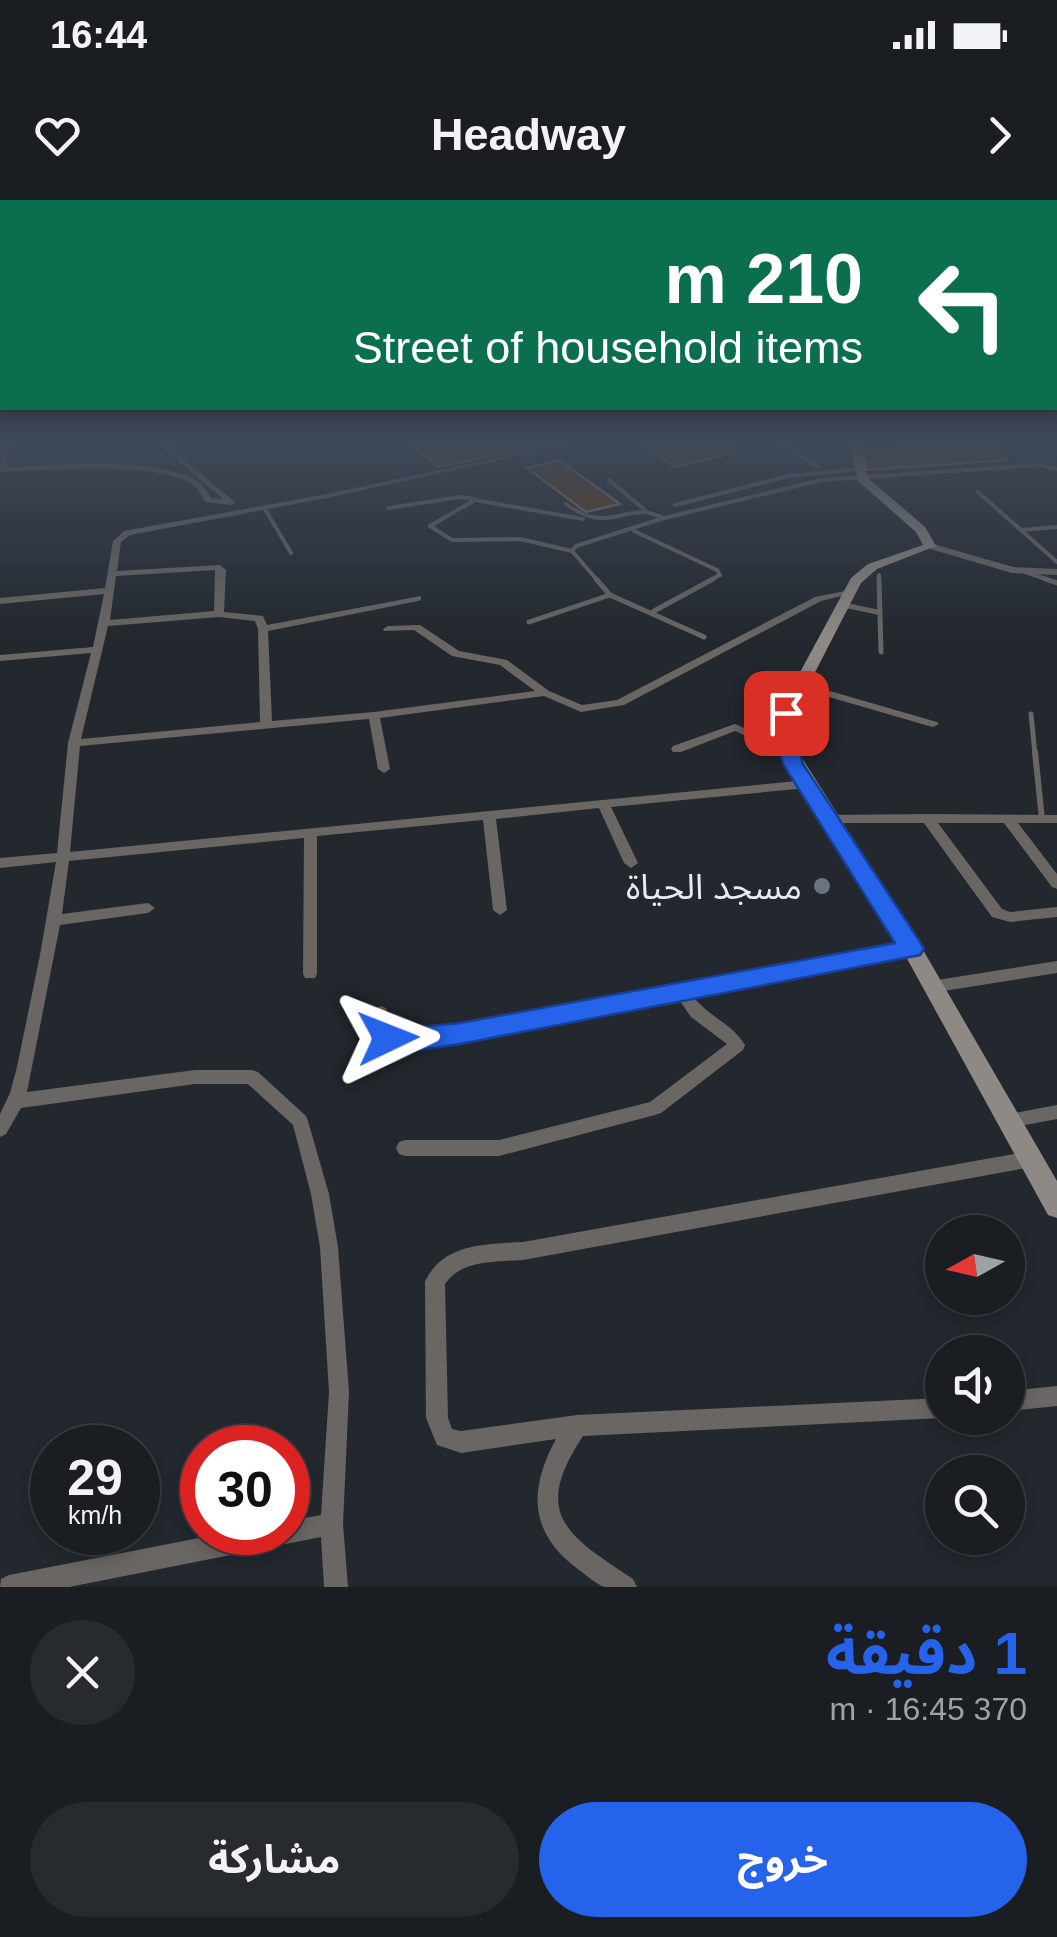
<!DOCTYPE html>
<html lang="ar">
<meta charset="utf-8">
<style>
:root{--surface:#1a1e22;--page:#272b2f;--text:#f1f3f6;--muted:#9fa2a5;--line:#383c40;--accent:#2563eb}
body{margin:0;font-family:Helvetica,"Noto Sans Arabic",sans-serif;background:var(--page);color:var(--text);direction:rtl;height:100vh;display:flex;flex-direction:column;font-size:38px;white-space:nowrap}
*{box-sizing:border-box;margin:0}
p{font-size:32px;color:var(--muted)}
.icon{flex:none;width:55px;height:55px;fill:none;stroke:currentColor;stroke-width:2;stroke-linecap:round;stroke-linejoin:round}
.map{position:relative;height:1387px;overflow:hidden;direction:ltr}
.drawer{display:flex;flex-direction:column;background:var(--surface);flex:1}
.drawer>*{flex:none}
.top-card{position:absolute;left:0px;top:0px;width:1058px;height:210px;box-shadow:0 5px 15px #0003,0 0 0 2px var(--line);direction:rtl;background:#0b6e4f;color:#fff;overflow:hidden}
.needle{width:65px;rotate:262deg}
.controls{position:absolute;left:925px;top:1015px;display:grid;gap:20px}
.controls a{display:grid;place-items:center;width:100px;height:100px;border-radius:50%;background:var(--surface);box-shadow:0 5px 15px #0003,0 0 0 2px var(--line);font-size:50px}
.speed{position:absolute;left:30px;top:1225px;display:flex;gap:20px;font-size:50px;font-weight:700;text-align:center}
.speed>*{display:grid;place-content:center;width:130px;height:130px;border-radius:50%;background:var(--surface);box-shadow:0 5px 15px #0003,0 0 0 2px var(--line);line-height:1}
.speed small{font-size:25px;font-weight:400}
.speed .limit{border:15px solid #d22;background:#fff;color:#111}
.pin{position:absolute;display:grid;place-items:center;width:85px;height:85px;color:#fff;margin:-42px;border-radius:20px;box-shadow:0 5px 15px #0006}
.me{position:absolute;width:110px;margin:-55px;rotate:88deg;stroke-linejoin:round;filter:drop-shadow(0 0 8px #0008)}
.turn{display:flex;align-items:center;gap:35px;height:210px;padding:0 30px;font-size:45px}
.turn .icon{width:130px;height:130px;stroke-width:2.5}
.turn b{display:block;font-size:70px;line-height:85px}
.round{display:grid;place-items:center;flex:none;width:105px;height:105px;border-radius:52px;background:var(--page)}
.summary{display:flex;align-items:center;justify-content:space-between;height:170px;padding:0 30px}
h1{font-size:60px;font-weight:700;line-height:75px;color:var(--accent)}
.button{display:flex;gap:20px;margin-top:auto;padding:20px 30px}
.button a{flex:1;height:115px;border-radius:60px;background:var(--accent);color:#fff;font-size:40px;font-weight:700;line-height:115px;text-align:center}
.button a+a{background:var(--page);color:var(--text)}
.status{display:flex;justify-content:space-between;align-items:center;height:70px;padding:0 50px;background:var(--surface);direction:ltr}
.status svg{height:28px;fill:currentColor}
header{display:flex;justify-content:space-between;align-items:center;height:130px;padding:0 30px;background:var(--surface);font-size:45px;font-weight:700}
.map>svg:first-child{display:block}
.building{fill:#643c13;stroke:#857d76;stroke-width:2.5}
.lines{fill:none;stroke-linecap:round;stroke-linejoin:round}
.lane-far2{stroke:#696663;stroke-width:4}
.lane-far1{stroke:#696663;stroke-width:5}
.lane{stroke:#696663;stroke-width:6}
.street{fill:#696663;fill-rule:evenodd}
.secondary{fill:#8e8984;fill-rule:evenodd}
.route{fill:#2563eb;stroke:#184099;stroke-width:2.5}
.worship-dot{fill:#6b7280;stroke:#23282e;stroke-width:4}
.labels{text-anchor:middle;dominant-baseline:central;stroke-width:10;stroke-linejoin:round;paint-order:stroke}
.poi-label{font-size:35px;fill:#e8ecf0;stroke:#23282e;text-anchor:end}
</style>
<div class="status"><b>16:44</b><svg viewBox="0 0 49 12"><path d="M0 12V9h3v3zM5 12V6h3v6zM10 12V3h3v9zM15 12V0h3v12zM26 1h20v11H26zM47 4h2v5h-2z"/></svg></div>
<header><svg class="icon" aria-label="forward" viewBox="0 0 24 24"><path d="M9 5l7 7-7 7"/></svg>Headway<svg class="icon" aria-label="heart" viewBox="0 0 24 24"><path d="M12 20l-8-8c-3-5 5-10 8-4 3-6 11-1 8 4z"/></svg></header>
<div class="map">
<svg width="1057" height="1387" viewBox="0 0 1057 1387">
<rect width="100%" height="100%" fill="#23282e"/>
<!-- building -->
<g class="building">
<polygon points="409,243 529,243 534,247 438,267"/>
<polygon points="721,243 737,252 675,267 640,244"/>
<polygon points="985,243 1007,260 867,270 863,252"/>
<polygon points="559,260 620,304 586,312 527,268"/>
</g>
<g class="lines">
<!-- lane-far2 -->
<g class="lane-far2">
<polyline points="535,243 545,250"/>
<polyline points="778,243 819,267"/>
<polyline points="609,280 645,310"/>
<polyline points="978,292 1057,362"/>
<path d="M566,304c45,33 59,-5 97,14"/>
<polyline points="675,305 789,276 858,269"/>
<polyline points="388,308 460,297 474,299"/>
<polyline points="265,309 291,353"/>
<polyline points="1021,330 1057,327"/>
<polyline points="634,331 717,370 720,375 708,381"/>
<polyline points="572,351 520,339 452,340 430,326 475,300 583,319"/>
<polyline points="1025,372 1052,381"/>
<polyline points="879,375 879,381"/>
<polyline points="598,381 572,351 576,346 664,318 822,280 1039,265 1057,269"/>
</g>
<!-- lane-far1 -->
<g class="lane-far1">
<polyline points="596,379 610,395 704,437"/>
<polyline points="879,379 881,452"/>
<polyline points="1045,379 1057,383"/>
<polyline points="844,405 877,412"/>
<polyline points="654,411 713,379"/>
<polyline points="529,422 610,395"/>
<polyline points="1031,514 1035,554"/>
</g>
<!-- lane -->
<polyline class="lane" points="1035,552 1042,619"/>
<!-- street -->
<g class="street">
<path d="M1,243h8l-3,24c50,-2 147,-11 190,13 7,4 11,11 15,18l12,1 -66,-56h8l71,60 -5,2 -26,-3c-4,-8 -7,-14 -15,-19 -39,-22 -144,-13 -190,-11z"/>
<path d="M566,243h13l-252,55 -197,37 -9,7 -4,29 103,-6 6,5 -2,42 39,4 4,9 154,-29v4l-3,1 -150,30 4,90 102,-9 161,-21 -35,-26 -48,-9 -38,-26 -30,1 -1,-2 5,-3 32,-1 39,26 48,9 42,31 33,14 35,-5 198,-103 30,-6 5,3 -29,7 -197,104 -43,7 -37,-16 -164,22 10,51 -6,4 -6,-4 -9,-50 -289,27 -10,106 737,-72 6,4 -6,4 -196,19 27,56 -7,5 -7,-5 -25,-55 -103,11 11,91 -7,5 -7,-5 -10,-90 -166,16v138l-2,4h-10l-2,-4 1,-136 -235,23 -7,53 86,-11 7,5 -7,5 -88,12 -33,167 168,-22h57l6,2 48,44 2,5 21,73 9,53 11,145 -6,132 5,63h-24l-3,-50 -252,50h-69l1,-8 8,-4 221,-43h58v-11l33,-6 8,-123 -9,-145 -9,-53 -18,-69 -45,-41h-53l-174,24 -15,26 -6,3v-23l10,-21 7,-26 23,-112 16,-93 -56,6v-10l57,-5 11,-110 23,-90 -91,8v-6l93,-8 11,-53 -104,10v-6l105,-10 8,-47 11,-10 203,-37zM215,370l-1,41 -104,9 6,-44zM219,417l36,4 3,8 2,93 -179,17 27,-113z"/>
<polygon points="930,343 1013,367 1057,369 1057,375 1012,373 927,348 927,344"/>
<polygon points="802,483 937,522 939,524 933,527 929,526 798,488 798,484"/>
<polygon points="735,524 794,550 788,554 784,553 735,531 681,552 673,552 671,549 673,546"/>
<polygon points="927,614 1057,615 1057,623 1018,623 1057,674 1057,689 1052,687 1004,623 938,623 1002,709 1010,712 1057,707 1057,717 1010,722 992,717 924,623 830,623 824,619 830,615"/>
<path d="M912,743l5,2 2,4 -2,4 -5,2 -220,40c15,21 40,28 53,50l-2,5 -82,63 -6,2 -156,41h-94l-6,-2 -3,-6 3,-6 6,-2h94l151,-38 77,-58 -36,-27 -13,-19 -278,51 -18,-6 -9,-31 3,-4 5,-2 5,2 9,26 5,1z"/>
<polygon points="1057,761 1057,773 931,793 926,791 923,787 926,783 931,781"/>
<polygon points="1057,905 1057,919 1010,928 1004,926 1002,921 1004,916 1010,914"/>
<path d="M1031,951l6,2 3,6 -3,6 -6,2 -508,93c-27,2 -61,-1 -78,24l3,134 4,11 9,2 116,-16 365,-17v20h2h-2l-359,18c-53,80 -14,100 50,143l4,8c-10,0 -23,0 -32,0 -8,-2 -19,-12 -26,-17 -50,-37 -51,-79 -23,-131l-95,14 -24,-8 -11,-27 -1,-136c17,-39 61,-38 98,-40z"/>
<polygon points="1057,1186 1057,1206 1008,1211 1008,1191"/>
</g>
<!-- secondary -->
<polygon class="secondary" points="850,243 860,243 868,278 925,327 936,346 877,369 861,383 794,513 791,529 797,550 919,743 1057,981 1057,1018 1048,1015 905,755 779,550 775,529 778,513 851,378 868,364 923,345 916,332 858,281"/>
</g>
<!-- sky -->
<linearGradient id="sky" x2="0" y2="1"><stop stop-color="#131619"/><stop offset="0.56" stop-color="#3f4857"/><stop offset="1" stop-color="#3f4857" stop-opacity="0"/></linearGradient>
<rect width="1057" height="437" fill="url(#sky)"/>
<!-- route -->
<polygon class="route" points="786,508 796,513 793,529 803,564 920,742 924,749 920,755 460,844 400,853 379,846 375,838 379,831 460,823 895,743 783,564 774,529 777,513"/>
<!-- markers -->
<circle class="worship-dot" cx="822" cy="686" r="10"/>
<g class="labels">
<!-- poi labels -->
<g class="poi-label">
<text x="802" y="686">مسجد الحياة</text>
</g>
</g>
</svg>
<div class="controls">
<a><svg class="needle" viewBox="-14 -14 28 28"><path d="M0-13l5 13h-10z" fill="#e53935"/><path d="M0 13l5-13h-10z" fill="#9fa2a5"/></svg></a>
<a><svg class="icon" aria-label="sound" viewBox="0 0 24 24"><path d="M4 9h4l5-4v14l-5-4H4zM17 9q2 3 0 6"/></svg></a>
<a><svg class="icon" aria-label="search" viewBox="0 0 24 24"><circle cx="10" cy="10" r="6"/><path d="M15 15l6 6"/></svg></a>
</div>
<div class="speed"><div>29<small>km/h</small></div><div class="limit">30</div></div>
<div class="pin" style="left:786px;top:513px;background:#d93025"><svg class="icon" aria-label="arrive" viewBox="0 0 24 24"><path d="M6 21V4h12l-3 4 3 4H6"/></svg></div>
<svg class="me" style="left:388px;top:838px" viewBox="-20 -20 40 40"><path d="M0-17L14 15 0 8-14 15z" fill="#2563eb" stroke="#fff" stroke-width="4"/></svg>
<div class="top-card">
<div class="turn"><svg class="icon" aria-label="left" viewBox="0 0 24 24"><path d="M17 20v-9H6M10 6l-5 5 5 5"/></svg><div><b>210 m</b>Street of household items</div></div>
</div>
</div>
<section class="drawer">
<div class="summary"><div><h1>1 دقيقة</h1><p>370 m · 16:45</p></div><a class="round"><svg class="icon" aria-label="close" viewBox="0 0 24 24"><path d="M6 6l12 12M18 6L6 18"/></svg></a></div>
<div class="button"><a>خروج</a><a>مشاركة</a></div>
</section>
